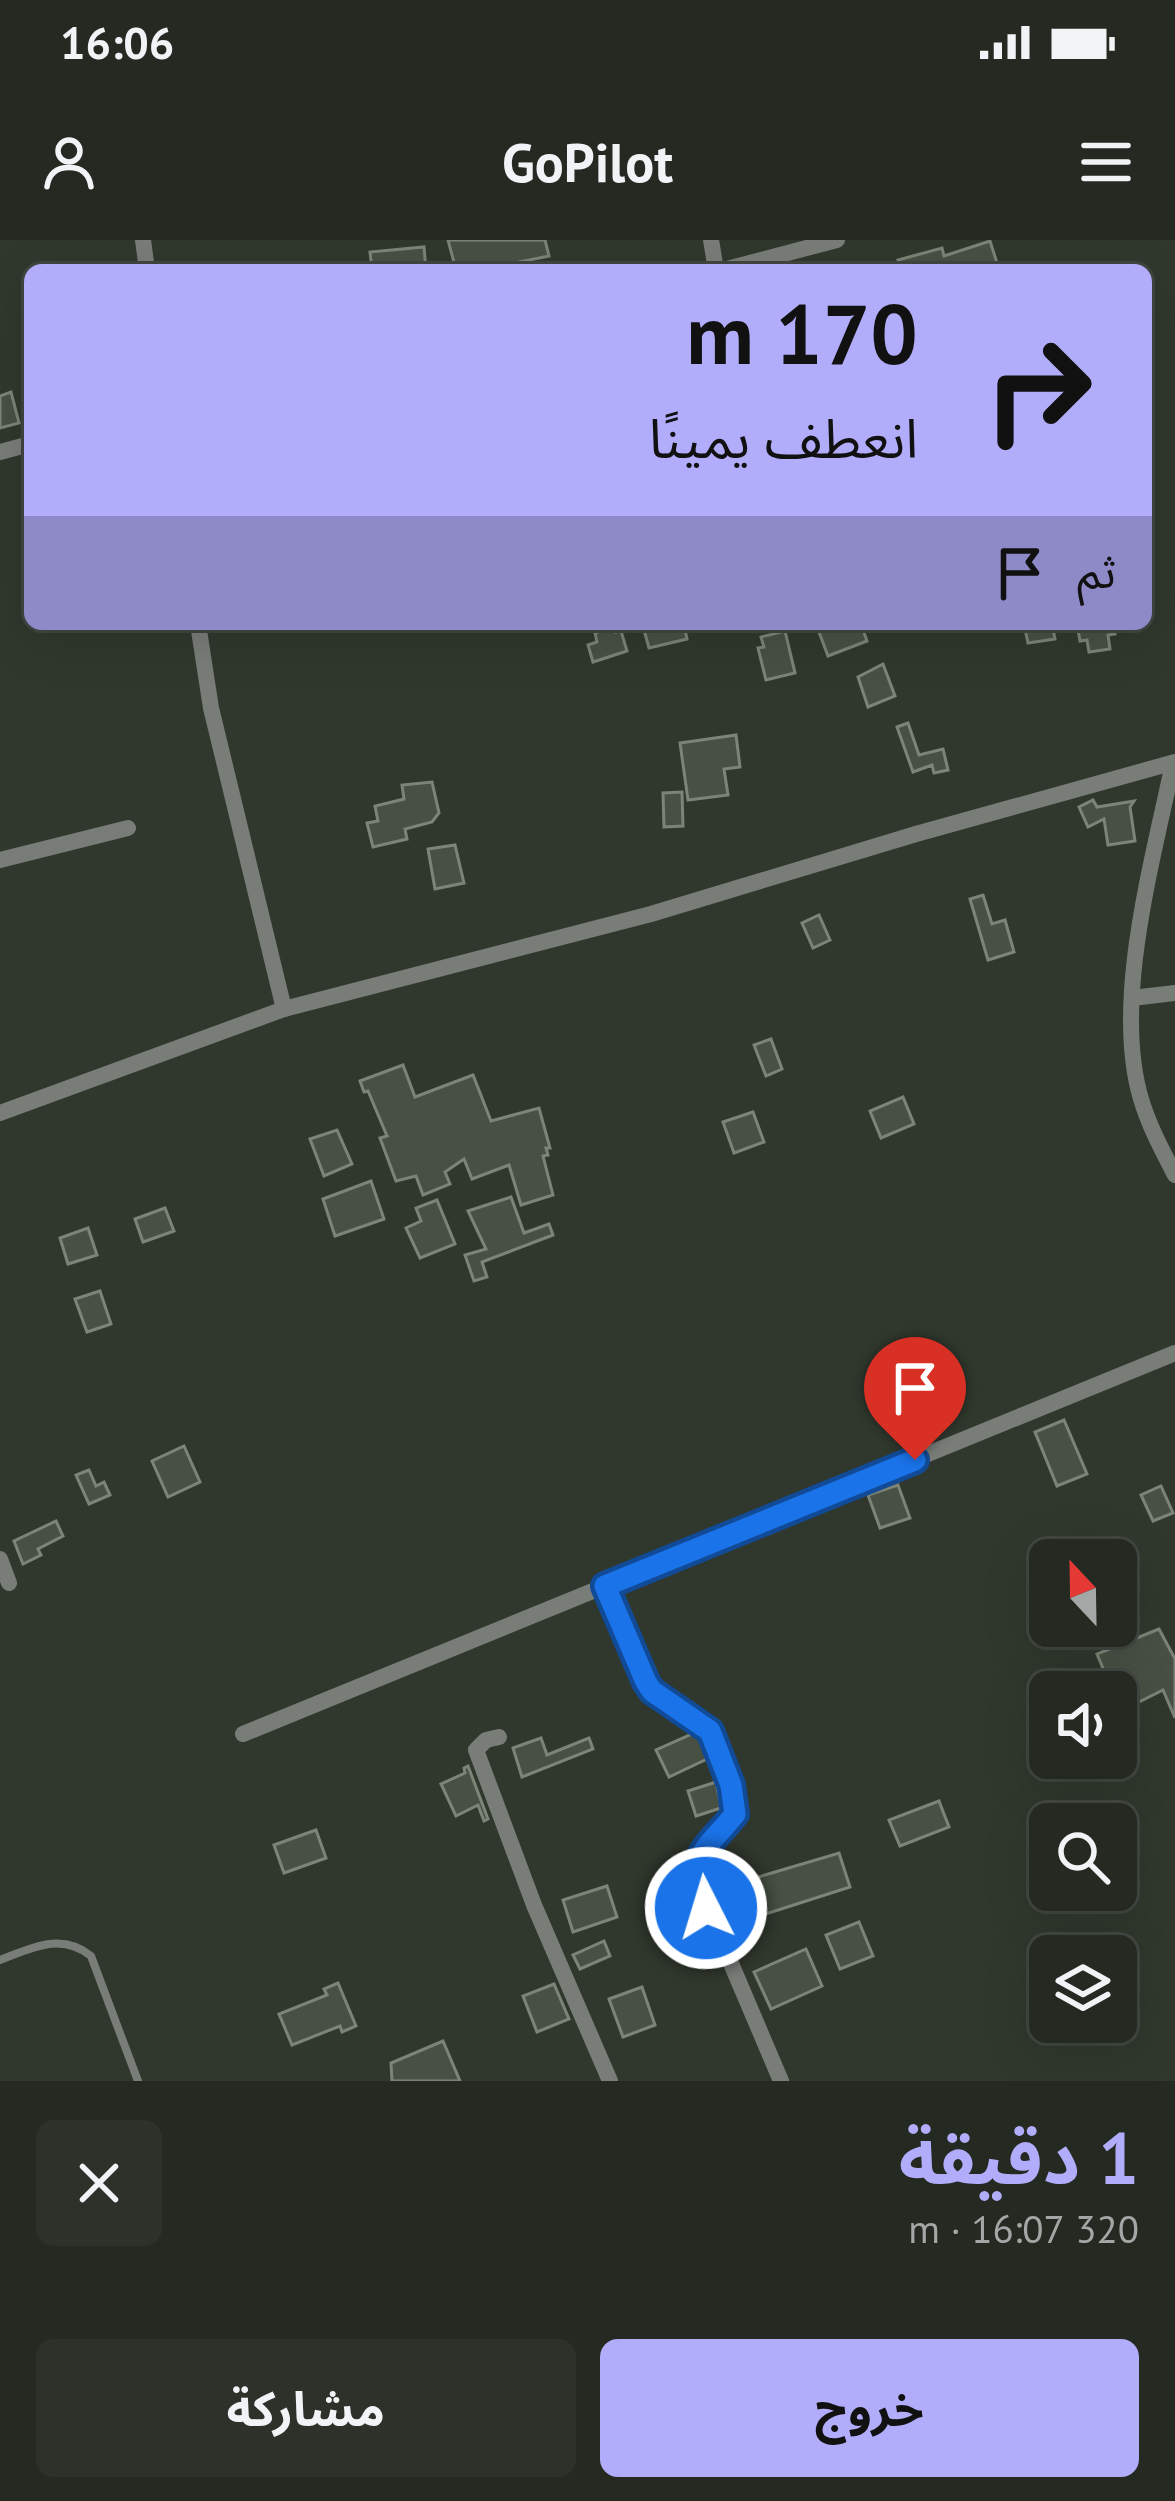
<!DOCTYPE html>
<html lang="ar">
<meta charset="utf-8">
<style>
:root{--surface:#242a22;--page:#2c322a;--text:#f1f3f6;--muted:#a3a7a5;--line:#414640;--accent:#b2adfa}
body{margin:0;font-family:"PT Sans","Noto Sans Arabic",sans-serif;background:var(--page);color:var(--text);direction:rtl;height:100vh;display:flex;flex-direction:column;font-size:45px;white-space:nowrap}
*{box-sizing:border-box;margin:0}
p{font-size:39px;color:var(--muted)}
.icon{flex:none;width:66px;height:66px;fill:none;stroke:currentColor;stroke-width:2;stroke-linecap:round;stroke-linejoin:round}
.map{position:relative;height:1841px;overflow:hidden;direction:ltr}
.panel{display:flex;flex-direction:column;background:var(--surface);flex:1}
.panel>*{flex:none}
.top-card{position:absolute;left:24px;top:24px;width:1128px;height:366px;border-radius:18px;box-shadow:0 12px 48px #0002,0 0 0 3px var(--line);direction:rtl;background:#b2adfa;color:#111;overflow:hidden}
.needle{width:78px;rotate:338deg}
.tools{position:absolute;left:1029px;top:1299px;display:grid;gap:24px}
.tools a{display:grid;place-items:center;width:108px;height:108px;border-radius:18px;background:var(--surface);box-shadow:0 12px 48px #0002,0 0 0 3px var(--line);font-size:60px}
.pin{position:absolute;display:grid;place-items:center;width:102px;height:102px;color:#fff;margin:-123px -51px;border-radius:50% 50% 50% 0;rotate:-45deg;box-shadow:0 0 12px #0007}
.pin .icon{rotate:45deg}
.me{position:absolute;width:132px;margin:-66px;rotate:355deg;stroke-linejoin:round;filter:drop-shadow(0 0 9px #0008)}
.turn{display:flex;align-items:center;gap:42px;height:252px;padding:0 36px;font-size:54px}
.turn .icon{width:156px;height:156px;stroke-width:2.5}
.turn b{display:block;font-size:84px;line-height:102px}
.then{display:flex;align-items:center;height:114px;padding:0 36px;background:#0003;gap:24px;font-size:45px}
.round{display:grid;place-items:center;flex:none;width:126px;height:126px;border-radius:18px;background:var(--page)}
.overview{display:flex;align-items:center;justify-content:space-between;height:204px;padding:0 36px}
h1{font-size:72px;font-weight:700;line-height:90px;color:var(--accent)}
.action{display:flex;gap:24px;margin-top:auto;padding:24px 36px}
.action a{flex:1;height:138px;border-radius:18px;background:var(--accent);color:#111;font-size:48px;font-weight:700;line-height:138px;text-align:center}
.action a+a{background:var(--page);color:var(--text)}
.status{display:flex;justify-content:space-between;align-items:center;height:84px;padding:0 60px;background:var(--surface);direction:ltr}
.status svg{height:33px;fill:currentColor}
header{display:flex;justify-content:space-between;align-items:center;height:156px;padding:0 36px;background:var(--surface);font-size:54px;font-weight:700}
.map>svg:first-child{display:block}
.building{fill:#485044;stroke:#7b8477;stroke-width:3}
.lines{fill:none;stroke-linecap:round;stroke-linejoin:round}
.lane{stroke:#797d78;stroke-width:8}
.street{stroke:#797d78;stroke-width:16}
.route-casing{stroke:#114b97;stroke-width:30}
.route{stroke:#1a73e8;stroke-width:21}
</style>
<div class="status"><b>16:06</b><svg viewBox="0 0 49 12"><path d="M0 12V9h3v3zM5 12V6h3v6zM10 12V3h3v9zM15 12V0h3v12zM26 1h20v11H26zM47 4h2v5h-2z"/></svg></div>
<header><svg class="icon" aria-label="menu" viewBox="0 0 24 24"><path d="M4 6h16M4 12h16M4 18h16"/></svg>GoPilot<svg class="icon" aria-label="person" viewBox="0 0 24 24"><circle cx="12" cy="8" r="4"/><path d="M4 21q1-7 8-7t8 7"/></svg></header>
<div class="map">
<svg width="1175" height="1841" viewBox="0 0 1175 1841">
<rect width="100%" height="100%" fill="#30382d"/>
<!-- building -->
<g class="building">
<polygon points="448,0 545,0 549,16 480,30 456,30"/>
<polygon points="990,1 998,26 984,30 900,30 898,20 942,8 944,16"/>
<polygon points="424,7 426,30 372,30 370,12"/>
<polygon points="11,152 19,183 0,188 0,156"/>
<polygon points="653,384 684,384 687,399 649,408 644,390 654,387"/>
<polygon points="816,384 861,384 867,401 828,416"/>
<polygon points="1024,384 1052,384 1055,399 1028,403"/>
<polygon points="1077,384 1113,384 1115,394 1108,395 1110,409 1089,412 1087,400 1080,401"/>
<polygon points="613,387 615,392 621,391 627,411 593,422 588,405 597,402 595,393"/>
<polygon points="785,391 795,433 766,440 758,408 764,407 761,397"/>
<polygon points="883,424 895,456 868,467 858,437"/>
<polygon points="908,483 919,515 943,509 948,530 934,533 932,525 913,532 897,487"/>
<polygon points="736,495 740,527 724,529 728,555 688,560 680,503"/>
<polygon points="432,542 439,573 432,582 405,589 407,599 373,607 367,583 378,581 375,566 404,559 402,545"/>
<polygon points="682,552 683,586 664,587 663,553"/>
<polygon points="1093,560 1097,567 1134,561 1130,567 1135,601 1108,605 1104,579 1088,587 1079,567"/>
<polygon points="455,605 464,643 435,649 428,609"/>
<polygon points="983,655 992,684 1005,680 1014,712 988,720 970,659"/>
<polygon points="819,675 830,700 813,708 802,683"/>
<polygon points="771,799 782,829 766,836 754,805"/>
<polygon points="403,825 415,857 473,835 491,881 539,868 550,908 546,908 548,915 543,916 553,955 521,965 509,925 472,939 464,919 445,932 450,944 423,955 416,936 396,941 380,898 387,896 368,851 364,852 360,841"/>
<polygon points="903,857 914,884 881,898 870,871"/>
<polygon points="753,872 764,902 734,913 723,882"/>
<polygon points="337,890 352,924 324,936 310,899"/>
<polygon points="371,941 384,979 335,996 323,959"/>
<polygon points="511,957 524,993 549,984 553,995 482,1022 487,1037 474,1041 465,1015 486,1009 468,971"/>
<polygon points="437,960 455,1004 420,1018 406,988 421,981 416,968"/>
<polygon points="165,968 174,991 143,1002 135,979"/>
<polygon points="88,988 97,1015 68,1024 60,998"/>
<polygon points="100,1051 111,1084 87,1092 75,1059"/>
<polygon points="1064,1180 1087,1234 1057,1246 1035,1192"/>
<polygon points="184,1206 200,1242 168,1257 152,1221"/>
<polygon points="89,1230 96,1246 104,1242 110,1255 89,1264 76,1235"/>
<polygon points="898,1245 910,1278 880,1288 868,1255"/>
<polygon points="1161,1246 1173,1273 1153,1281 1141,1255"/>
<polygon points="56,1281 63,1296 38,1309 41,1315 23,1324 14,1301"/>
<polygon points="1159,1389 1175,1419 1175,1478 1163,1450 1121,1471 1097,1414"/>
<polygon points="692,1494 700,1499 707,1519 669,1537 656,1510"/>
<polygon points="541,1498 547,1515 589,1498 593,1509 522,1537 513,1508"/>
<polygon points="468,1526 488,1579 484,1581 478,1565 456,1576 441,1544 465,1533 464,1528"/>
<polygon points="716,1542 721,1568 696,1576 688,1551"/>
<polygon points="939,1561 949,1587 900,1606 889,1580"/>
<polygon points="316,1590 326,1618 284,1633 274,1605"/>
<polygon points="839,1613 850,1647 731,1685 722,1655 757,1645 755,1638"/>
<polygon points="607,1646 617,1677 573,1692 563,1660"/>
<polygon points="859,1682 873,1716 840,1729 826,1695"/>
<polygon points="604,1701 610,1716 580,1729 573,1715"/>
<polygon points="806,1709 822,1746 771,1769 754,1732"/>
<polygon points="338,1743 356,1786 342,1792 340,1786 292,1805 279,1774 327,1755 324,1749"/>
<polygon points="554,1744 569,1779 537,1792 523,1756"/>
<polygon points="642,1747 655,1785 623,1797 609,1759"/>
<polygon points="443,1801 460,1841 392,1841 391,1823"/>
</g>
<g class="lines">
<!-- lane -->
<path class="lane" d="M0,1720c32,-12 61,-28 91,-4l47,125"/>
<!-- street -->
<g class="street">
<polyline points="143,0 147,30"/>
<polyline points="711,0 716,30"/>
<polyline points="723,30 837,0"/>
<polyline points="0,212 30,204"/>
<polyline points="198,384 211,468 284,769"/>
<path d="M1173,523c-20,98 -61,239 -32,336 8,27 21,51 34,76"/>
<polyline points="0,620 128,588"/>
<polyline points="1132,758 1175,753"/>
<polyline points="0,873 284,769 651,674 916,594 1175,522"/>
<polyline points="0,1319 9,1343"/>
<polyline points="605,1346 652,1451 710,1491 731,1545 735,1574 699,1614 696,1641 781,1841"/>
<polyline points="243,1494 1175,1113"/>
<polyline points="499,1497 486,1500 476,1510 534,1665 610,1841"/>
</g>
</g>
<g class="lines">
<defs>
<path id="route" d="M706,1668c-24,-49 1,-59 29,-94l-4,-29 -21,-54 -58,-40 -6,-9 -41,-96 310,-126"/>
</defs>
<!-- route casing -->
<use href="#route" class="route-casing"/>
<!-- route -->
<use href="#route" class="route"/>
</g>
</svg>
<div class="tools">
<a><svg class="needle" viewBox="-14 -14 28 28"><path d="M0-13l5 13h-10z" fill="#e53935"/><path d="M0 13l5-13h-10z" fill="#a3a7a5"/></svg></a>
<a><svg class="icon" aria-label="sound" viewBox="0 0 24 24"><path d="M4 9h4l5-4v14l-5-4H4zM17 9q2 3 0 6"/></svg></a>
<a><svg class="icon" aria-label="search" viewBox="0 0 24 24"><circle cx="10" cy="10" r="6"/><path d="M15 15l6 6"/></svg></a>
<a><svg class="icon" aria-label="layers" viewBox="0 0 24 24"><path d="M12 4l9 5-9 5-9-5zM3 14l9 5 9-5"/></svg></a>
</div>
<div class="pin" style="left:915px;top:1220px;background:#d93025"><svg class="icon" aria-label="arrive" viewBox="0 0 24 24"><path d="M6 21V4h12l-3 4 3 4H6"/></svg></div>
<svg class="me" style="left:706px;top:1668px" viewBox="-20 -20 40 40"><circle r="17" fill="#1a73e8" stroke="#fff" stroke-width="3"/><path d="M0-11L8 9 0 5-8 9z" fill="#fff"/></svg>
<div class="top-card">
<div class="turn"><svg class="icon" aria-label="right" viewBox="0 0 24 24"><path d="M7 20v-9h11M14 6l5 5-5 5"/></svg><div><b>170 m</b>انعطف يمينًا</div></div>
<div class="then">ثم<svg class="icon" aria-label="arrive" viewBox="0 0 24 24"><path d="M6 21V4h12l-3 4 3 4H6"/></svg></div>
</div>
</div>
<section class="panel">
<div class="overview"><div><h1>1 دقيقة</h1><p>320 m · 16:07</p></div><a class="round"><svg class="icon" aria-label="close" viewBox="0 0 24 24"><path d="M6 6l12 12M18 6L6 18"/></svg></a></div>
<div class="action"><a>خروج</a><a>مشاركة</a></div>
</section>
